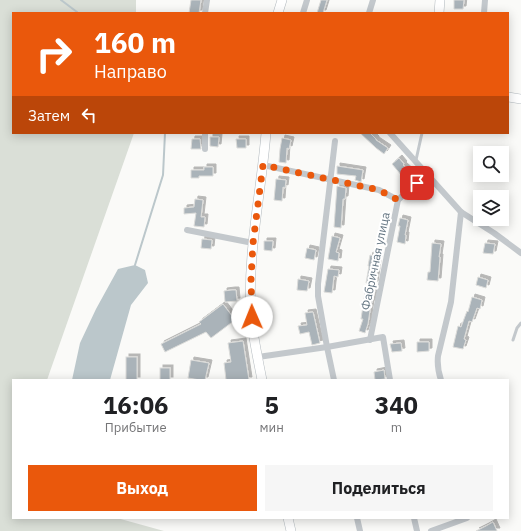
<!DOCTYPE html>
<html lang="ru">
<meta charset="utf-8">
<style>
:root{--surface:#fff;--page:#f6f6f6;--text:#202124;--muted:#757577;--accent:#ea580c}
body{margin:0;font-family:"IBM Plex Sans",sans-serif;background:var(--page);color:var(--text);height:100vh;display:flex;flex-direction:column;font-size:15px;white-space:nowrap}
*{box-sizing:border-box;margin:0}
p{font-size:13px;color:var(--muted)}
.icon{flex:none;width:22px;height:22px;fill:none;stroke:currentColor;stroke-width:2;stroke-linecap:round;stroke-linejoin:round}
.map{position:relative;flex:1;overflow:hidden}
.drawer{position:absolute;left:12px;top:379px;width:497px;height:140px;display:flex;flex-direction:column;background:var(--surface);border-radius:0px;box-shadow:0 2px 10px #0003}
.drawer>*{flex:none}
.guide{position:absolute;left:12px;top:12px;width:497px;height:122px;border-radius:0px;box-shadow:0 2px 10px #0003;background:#ea580c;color:#fff;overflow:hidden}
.fabs{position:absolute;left:473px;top:146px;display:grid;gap:8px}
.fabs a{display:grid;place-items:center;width:36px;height:36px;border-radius:0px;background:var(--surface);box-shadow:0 2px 10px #0003;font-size:20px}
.pin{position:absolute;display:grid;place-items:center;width:34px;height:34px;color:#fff;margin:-17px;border-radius:8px;box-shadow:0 2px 6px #0006}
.me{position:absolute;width:44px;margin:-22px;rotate:359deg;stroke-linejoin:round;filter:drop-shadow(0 0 3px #0008)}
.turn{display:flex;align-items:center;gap:14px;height:84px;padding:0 16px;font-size:18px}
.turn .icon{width:52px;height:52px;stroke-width:2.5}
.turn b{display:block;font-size:28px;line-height:34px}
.then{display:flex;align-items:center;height:38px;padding:0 16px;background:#0003;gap:8px;font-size:15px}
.eta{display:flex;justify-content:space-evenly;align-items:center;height:68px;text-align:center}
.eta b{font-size:24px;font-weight:700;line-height:28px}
.button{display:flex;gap:8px;margin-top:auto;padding:8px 16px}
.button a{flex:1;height:46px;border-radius:0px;background:var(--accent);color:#fff;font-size:16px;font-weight:700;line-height:46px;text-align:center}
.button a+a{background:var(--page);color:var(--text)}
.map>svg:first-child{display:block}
.green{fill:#dadfd7}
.water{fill:#bbc7cb}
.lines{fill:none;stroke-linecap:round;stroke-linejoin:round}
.stream{stroke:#bbc7cb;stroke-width:2}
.building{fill:#aab3b9;stroke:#dcdcda;filter:url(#shadow)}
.secondary-casing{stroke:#b3babf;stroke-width:10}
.lane{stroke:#c3c8cc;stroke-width:3}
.street{stroke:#c3c8cc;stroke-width:6}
.secondary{stroke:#fff;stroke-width:9}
.route{stroke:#ea580c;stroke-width:7;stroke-dasharray:0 12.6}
.labels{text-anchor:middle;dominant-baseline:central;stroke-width:4;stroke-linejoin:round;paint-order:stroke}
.street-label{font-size:12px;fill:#657683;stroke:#fff}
</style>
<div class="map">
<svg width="521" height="531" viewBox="0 0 521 531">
<defs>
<filter id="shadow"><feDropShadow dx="3" dy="-3" stdDeviation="0" flood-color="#0004"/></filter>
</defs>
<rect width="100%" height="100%" fill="#fafaf8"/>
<!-- green -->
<polygon class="green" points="0,0 136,0 136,13 13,13 13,133 134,133 47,380 13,380 13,518 117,518 164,531 0,531"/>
<!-- water -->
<polygon class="water" points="135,265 145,270 148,283 131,305 110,380 72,380 80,343 96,309 118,269"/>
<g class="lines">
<!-- stream -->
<g class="stream">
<polyline points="61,0 77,12"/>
<polyline points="135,265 163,175 165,133"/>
</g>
</g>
<!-- building -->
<g class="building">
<polygon points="191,0 201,0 199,13 189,13"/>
<polygon points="321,0 327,0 323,13 317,13"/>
<polygon points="454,0 464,0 463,9 454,9"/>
<polygon points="360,133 370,133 376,139 376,140 388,148 384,154 376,148"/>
<polygon points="210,137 219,137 218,147 210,146"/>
<polygon points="282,138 291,140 289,149 287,148 286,163 279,162 280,149"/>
<polygon points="192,139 200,139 201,149 191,149"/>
<polygon points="236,139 246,139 246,148 237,148"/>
<polygon points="399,158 404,164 403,165 415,176 408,183 401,177 402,176 392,164"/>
<polygon points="337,166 363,170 361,182 355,180 356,176 337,174"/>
<polygon points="204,167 213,167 213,176 199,176 199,178 191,178 191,170 204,170"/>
<polygon points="276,179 286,180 285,188 283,187 282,201 274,200"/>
<polygon points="423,185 431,192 424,200 416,192"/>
<polygon points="337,186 346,188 345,199 343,199 341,228 334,227"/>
<polygon points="195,199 203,200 201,217 205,217 204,227 194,226 196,213 184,214 184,208 194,207"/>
<polygon points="400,218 408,220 405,235 406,235 405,244 397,242 400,226 398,226"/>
<polygon points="332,236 340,238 336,252 339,253 338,261 328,259"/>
<polygon points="202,239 212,240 211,249 201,248"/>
<polygon points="264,241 273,241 272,251 264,250"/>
<polygon points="432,243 441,244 439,257 440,257 438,281 427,280 428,272 430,272"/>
<polygon points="485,243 495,244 493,254 483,253"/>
<polygon points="307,248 316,250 314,260 305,258"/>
<polygon points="370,255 379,257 375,284 366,283 369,266 368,266"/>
<polygon points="328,269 339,270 338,277 334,276 332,293 324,292"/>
<polygon points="478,277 488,280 486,288 476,285"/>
<polygon points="298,279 309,281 307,291 297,290"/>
<polygon points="232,290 236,290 237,301 225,302 224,291"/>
<polygon points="365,292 374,293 372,303 371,303 368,324 365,333 359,331 363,319 361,319"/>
<polygon points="472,297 482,300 480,309 477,308 472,322 469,321 464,339 466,340 463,349 453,347 458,326 461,327 467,311 468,312"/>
<polygon points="223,304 235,320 211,338 206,332 165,352 161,344 201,324 199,322"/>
<polygon points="313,312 320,343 312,345 309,332 300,334 298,326 307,325 305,313"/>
<polygon points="243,341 249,380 226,380 224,363 231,362 228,343"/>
<polygon points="417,342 429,342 429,351 417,352"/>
<polygon points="401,343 402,351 392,352 390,344"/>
<rect x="126" y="357" width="11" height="23"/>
<polygon points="191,360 209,363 205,380 200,380 188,378"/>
<rect x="160" y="368" width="10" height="12"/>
<polygon points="384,370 385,379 375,380 374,372"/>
<polygon points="493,522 497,531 476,531 486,526"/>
</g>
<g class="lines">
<defs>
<g id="secondary">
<polyline points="278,13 282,0"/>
<polyline points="439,13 440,0"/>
<polyline points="508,97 521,99"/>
<path d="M262,380c-4,-21 -9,-43 -11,-64 -4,-61 10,-122 15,-183"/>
<polyline points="288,518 291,531"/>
</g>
</defs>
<!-- secondary casing -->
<use href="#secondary" class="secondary-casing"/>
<!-- lane -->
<g class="lane">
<polyline points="416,160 422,133"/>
<polyline points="513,340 517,328 521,323"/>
</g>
<!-- street -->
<g class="street">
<polyline points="205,13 207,0"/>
<polyline points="303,13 307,0"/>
<polyline points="369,13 373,0"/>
<polyline points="484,13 485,0"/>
<polyline points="205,133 205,149"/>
<polyline points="390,133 461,212 494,233 521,253"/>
<polyline points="263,165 379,190 398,200"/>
<polyline points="187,230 253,243"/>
<polyline points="370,340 398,200 426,174"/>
<polyline points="258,357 327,347 383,337 390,380"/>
<polyline points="334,380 327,347 318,296 318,284 335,141"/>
<path d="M441,380c-3,-9 -4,-15 -3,-24l13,-54 10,-90"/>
<polyline points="357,518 360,531"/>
<polyline points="414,518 417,531"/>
<polyline points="431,531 467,518"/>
</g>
<!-- secondary -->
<use href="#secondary" class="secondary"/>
</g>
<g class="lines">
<!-- route -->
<polyline class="route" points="252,317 251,280 253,243 263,165 379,190 398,200 417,183"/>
</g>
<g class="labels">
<!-- street labels -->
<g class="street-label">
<text transform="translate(375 261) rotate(-78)">Фабричная улица</text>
</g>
</g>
</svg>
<div class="fabs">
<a><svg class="icon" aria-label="search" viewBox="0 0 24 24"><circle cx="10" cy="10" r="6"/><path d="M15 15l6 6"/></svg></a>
<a><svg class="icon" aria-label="layers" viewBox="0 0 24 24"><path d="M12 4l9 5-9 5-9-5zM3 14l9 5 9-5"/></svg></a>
</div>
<div class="pin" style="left:417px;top:183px;background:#d93025"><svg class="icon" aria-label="arrive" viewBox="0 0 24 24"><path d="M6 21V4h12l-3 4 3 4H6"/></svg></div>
<svg class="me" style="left:252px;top:317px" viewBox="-20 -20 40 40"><circle r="19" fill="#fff"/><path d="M0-13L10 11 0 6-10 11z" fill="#ea580c"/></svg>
<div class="guide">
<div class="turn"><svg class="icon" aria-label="right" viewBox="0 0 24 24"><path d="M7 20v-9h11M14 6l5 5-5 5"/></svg><div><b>160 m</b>Направо</div></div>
<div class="then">Затем<svg class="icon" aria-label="left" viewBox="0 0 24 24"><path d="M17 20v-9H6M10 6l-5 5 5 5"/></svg></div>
</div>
<section class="drawer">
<div class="eta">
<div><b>16:06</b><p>Прибытие</p></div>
<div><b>5</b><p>мин</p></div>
<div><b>340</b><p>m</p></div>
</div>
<div class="button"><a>Выход</a><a>Поделиться</a></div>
</section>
</div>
